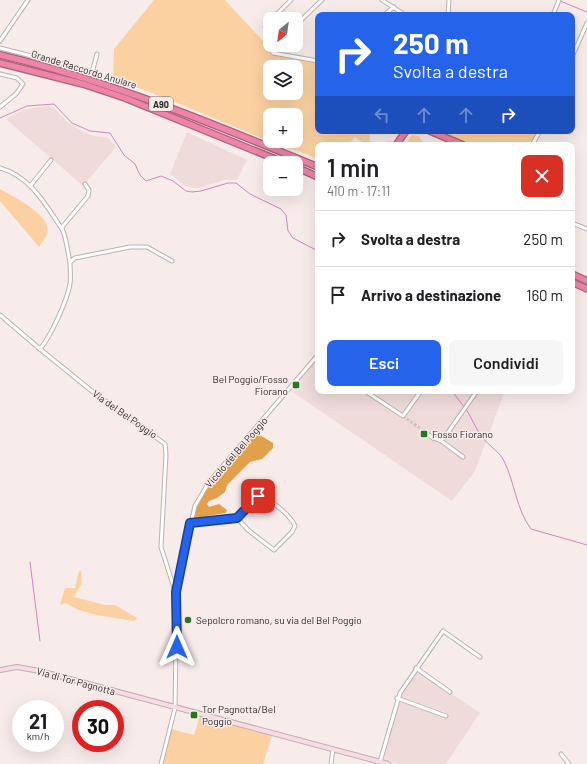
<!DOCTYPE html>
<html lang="it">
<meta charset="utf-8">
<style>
:root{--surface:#fff;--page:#f6f6f6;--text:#202124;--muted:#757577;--line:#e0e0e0;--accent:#2563eb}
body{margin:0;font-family:Barlow,sans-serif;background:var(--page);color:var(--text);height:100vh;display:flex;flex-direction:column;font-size:15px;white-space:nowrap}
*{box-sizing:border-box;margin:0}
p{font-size:13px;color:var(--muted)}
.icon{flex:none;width:22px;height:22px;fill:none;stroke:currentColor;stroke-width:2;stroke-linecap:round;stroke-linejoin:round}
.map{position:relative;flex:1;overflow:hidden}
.panel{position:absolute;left:315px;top:142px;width:260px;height:252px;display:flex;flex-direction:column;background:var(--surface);border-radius:8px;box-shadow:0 4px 16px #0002}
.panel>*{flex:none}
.hud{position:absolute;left:315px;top:12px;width:260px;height:122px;border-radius:8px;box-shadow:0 4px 16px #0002;background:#2563eb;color:#fff;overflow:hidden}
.needle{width:26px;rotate:209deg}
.fabs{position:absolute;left:263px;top:12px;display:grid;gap:8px}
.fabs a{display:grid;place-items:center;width:40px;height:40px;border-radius:8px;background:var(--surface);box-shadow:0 4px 16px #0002;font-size:20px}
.speed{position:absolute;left:12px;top:700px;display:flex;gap:8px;font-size:20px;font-weight:700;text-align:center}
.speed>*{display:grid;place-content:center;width:52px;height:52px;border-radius:50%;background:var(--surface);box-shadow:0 4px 16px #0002;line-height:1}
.speed small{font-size:10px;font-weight:400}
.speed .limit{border:6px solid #d22;background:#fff;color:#111}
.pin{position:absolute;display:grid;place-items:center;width:34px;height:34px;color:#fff;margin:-17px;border-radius:8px;box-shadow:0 2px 6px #0006}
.me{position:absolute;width:44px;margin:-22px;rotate:0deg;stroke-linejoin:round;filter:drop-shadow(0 0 3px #0008)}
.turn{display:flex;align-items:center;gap:14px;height:84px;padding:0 12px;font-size:18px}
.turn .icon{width:52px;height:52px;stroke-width:2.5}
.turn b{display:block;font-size:28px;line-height:34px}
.lanes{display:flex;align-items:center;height:38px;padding:0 12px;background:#0003;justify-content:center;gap:20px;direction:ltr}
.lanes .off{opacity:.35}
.round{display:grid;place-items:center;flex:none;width:42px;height:42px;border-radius:8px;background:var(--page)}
.head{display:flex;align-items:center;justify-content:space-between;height:68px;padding:0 12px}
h1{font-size:24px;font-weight:600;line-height:30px}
.cta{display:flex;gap:8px;margin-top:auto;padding:8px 12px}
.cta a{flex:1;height:46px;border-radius:8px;background:var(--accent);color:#fff;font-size:16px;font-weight:600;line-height:46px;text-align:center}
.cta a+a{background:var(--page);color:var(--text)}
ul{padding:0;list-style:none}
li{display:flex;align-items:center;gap:12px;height:56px;padding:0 12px;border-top:1px solid var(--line)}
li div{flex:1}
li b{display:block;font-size:15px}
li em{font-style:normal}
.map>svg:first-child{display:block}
.built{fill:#efdcda}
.green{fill:#fbd1a1;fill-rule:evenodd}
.forest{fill:#e2a04a}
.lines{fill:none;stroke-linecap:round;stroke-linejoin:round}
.stream{stroke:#d483c2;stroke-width:1}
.street-tunnel{stroke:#cfc5c4;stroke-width:3;stroke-dasharray:3 1.5;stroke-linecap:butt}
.street-casing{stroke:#bcb1b0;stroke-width:5}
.secondary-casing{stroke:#bcb1b0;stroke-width:6}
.highway-casing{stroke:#aa647c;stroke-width:8}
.street{stroke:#fff;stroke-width:3}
.secondary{stroke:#fadae5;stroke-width:4}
.highway{stroke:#ee84a8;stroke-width:5.5}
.route-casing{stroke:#184099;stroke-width:10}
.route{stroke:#2563eb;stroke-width:7}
.poi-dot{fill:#277720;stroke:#f8eceb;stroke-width:1.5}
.labels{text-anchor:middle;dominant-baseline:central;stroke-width:3;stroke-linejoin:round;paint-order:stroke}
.shield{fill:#f8eceb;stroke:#6a6463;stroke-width:1}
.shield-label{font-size:9px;font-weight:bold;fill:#2d2929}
.street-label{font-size:10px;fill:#2d2929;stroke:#f8eceb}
.poi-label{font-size:10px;fill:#2d2929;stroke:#f8eceb;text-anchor:start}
</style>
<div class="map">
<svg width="587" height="764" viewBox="0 0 587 764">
<rect width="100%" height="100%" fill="#f8eceb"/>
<!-- built -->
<g class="built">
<polygon points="48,106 54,108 66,121 84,132 94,136 107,137 116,147 83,186 6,119 25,109"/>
<polygon points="187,132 247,160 237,180 224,180 199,188 191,188 184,185 170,174"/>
<polygon points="318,357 318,391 505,391 475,471 452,501 291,391"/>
<polygon points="417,670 480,713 446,764 399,764 383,760 399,700 448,717 447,713 400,697"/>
</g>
<!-- green -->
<g class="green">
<path d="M154,0h71l52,56 41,7v68h52v10l9,2 12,-2 1,4h-30l-2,-1 2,-2 -7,-5 -7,8h-30v15c-13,-9 -33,-12 -48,-18 -52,-22 -104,-45 -157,-63l1,-30zM270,67h26v26h-26zM270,115h26v26h-26z"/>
<polygon points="433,131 540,131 537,139 532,145 463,145"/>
<polygon points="412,135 419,136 422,141 422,145 405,145"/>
<path d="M0,189c12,7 54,27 47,45 -1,4 -6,9 -8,13l-39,-46z"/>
<path d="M79,571h2l1,12 -8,14 31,8h10l22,13 -1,2 -3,1c-23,-5 -46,-4 -67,-18l-6,2 5,-17h10z"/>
<polygon points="200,716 272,736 263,764 163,764 171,729 194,735"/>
</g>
<!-- forest -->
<path class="forest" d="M254,434h4l15,9v5l-11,11 -12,3 -23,23 -2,7 -8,6 -8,3 -2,3 2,3 10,-3 8,6 -1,3 -32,5c-2,-22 46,-68 60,-84z"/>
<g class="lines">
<!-- stream -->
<g class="stream">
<polyline points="560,1 587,12"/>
<polyline points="0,118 27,106 54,104 72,123 90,131 110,133 124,155 135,164 140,175 146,181 161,176 173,181 186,191 192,192 201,191 228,183 236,183 250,194 281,209 286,215 288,231 293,238 318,251"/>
<polyline points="452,391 464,407"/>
<path d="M466,409c6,9 10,21 17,29 6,8 17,14 21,23 11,22 12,48 27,68l56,16"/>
<polyline points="30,562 40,641"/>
</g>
<!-- street-tunnel -->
<polyline class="street-tunnel" points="403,416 425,432"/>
<defs>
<g id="street">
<polyline points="382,0 405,15"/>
<polyline points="384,15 394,7"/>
<polyline points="448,15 449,0"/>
<polyline points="553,15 559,0"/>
<polyline points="272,19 291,0"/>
<polyline points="296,25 322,0"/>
<polyline points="265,27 270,21"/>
<polyline points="0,41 28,0"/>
<polyline points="276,45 272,50 273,53 318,61"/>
<polyline points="0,48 90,71 93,69 97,54"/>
<polyline points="572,57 587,23"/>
<polyline points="0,74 17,78 23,84 16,94 0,107"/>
<polyline points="532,145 540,131"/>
<path d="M0,168c31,9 45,36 62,61 4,6 6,25 8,33l5,-4 55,-11h17l25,14"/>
<polyline points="31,185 51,160"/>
<polyline points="572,223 587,229"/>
<polyline points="62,229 63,226 88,196 89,190 85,184"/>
<path d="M70,262c0,7 1,15 0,22 -3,17 -19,52 -30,65l53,43 72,52 1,11 -5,92 14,44"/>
<polyline points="0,315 40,349"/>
<polyline points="365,391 403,416 421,391"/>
<polyline points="425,432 433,438 440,440 463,457"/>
<polyline points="440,440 444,438 477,391"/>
<path d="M190,523l47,-5 21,-22c11,1 33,20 37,30l-3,6 -18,18 -26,-20 -11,-12"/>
<polyline points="416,668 450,692"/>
<polyline points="397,698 446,716"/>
<polyline points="561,754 569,764"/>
<polyline points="380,762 400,693 443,631 480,657"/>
<polyline points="161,764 175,708 177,584 195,506 209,482 318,355"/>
<polyline points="331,764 333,749"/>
</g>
<polyline id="secondary" points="0,670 17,667 40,671 388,764"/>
<g id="highway">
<path d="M0,55c110,26 214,69 318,112"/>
<polyline points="0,63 83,84 125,98 285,163"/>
<polyline points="430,131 463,145"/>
<polyline points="396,145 406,131"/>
<polyline points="296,167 318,177"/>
<polyline points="572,274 587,281"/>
<polyline points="572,282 587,289"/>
</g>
</defs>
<!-- street casing -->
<use href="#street" class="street-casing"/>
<!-- secondary casing -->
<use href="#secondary" class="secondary-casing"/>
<!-- highway casing -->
<use href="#highway" class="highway-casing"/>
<!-- street -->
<use href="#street" class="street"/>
<!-- secondary -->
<use href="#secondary" class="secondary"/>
<!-- highway -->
<use href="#highway" class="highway"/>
</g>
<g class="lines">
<defs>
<polyline id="route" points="177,647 176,592 190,523 237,518 258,496"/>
</defs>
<!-- route casing -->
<use href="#route" class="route-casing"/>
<!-- route -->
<use href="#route" class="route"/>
</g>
<!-- markers -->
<g class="poi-dot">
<rect x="292" y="381" width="8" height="8" rx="2"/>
<rect x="420" y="430" width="8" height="8" rx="2"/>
<circle cx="188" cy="620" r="4"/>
<rect x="190" y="711" width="8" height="8" rx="2"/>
</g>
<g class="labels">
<!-- shield labels -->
<rect class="shield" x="149" y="97" width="24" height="14" rx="3"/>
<g class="shield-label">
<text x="161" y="104">A90</text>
</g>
<!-- street labels -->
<g class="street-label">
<text transform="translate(84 69) rotate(17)">Grande Raccordo Anulare</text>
<text transform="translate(125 414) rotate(35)">Via del Bel Poggio</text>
<text transform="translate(236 452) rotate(-49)">Vicolo del Bel Poggio</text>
<text transform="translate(76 681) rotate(15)">Via di Tor Pagnotta</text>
</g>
<!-- poi labels -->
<g class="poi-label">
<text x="288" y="379" text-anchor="end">Bel Poggio/Fosso<tspan x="288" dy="12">Fiorano</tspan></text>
<text x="432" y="434">Fosso Fiorano</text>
<text x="196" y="620">Sepolcro romano, su via del Bel Poggio</text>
<text x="202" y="709">Tor Pagnotta/Bel<tspan x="202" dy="12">Poggio</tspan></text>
</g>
</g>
</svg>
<div class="fabs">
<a><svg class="needle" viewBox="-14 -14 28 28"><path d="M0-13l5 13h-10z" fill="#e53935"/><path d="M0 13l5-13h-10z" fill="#757577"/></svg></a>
<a><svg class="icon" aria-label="layers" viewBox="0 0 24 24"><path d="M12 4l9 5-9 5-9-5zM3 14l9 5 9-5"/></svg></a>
<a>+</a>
<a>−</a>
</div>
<div class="speed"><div>21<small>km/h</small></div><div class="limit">30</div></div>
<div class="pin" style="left:258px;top:496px;background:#d93025"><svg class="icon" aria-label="arrive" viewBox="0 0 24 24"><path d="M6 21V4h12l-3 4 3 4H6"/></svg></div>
<svg class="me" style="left:177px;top:647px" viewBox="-20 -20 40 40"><path d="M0-17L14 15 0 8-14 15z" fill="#2563eb" stroke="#fff" stroke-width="4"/></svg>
<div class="hud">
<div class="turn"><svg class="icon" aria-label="right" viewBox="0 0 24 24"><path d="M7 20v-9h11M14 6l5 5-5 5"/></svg><div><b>250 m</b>Svolta a destra</div></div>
<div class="lanes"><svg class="icon off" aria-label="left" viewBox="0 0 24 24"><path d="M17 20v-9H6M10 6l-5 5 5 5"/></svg><svg class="icon off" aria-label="ahead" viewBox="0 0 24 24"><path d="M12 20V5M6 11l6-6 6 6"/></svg><svg class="icon off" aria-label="ahead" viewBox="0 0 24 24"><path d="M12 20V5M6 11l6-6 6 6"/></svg><svg class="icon" aria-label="right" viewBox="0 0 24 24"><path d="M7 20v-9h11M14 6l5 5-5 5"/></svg></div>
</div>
<section class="panel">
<div class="head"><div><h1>1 min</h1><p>410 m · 17:11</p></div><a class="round" style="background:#d93025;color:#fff"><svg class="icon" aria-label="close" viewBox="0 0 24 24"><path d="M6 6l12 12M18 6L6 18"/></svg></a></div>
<ul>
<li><svg class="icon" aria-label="right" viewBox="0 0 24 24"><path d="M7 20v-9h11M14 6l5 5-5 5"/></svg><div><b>Svolta a destra</b></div><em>250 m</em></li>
<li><svg class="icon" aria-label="arrive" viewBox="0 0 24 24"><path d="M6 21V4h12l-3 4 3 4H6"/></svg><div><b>Arrivo a destinazione</b></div><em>160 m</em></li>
</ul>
<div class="cta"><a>Esci</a><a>Condividi</a></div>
</section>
</div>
